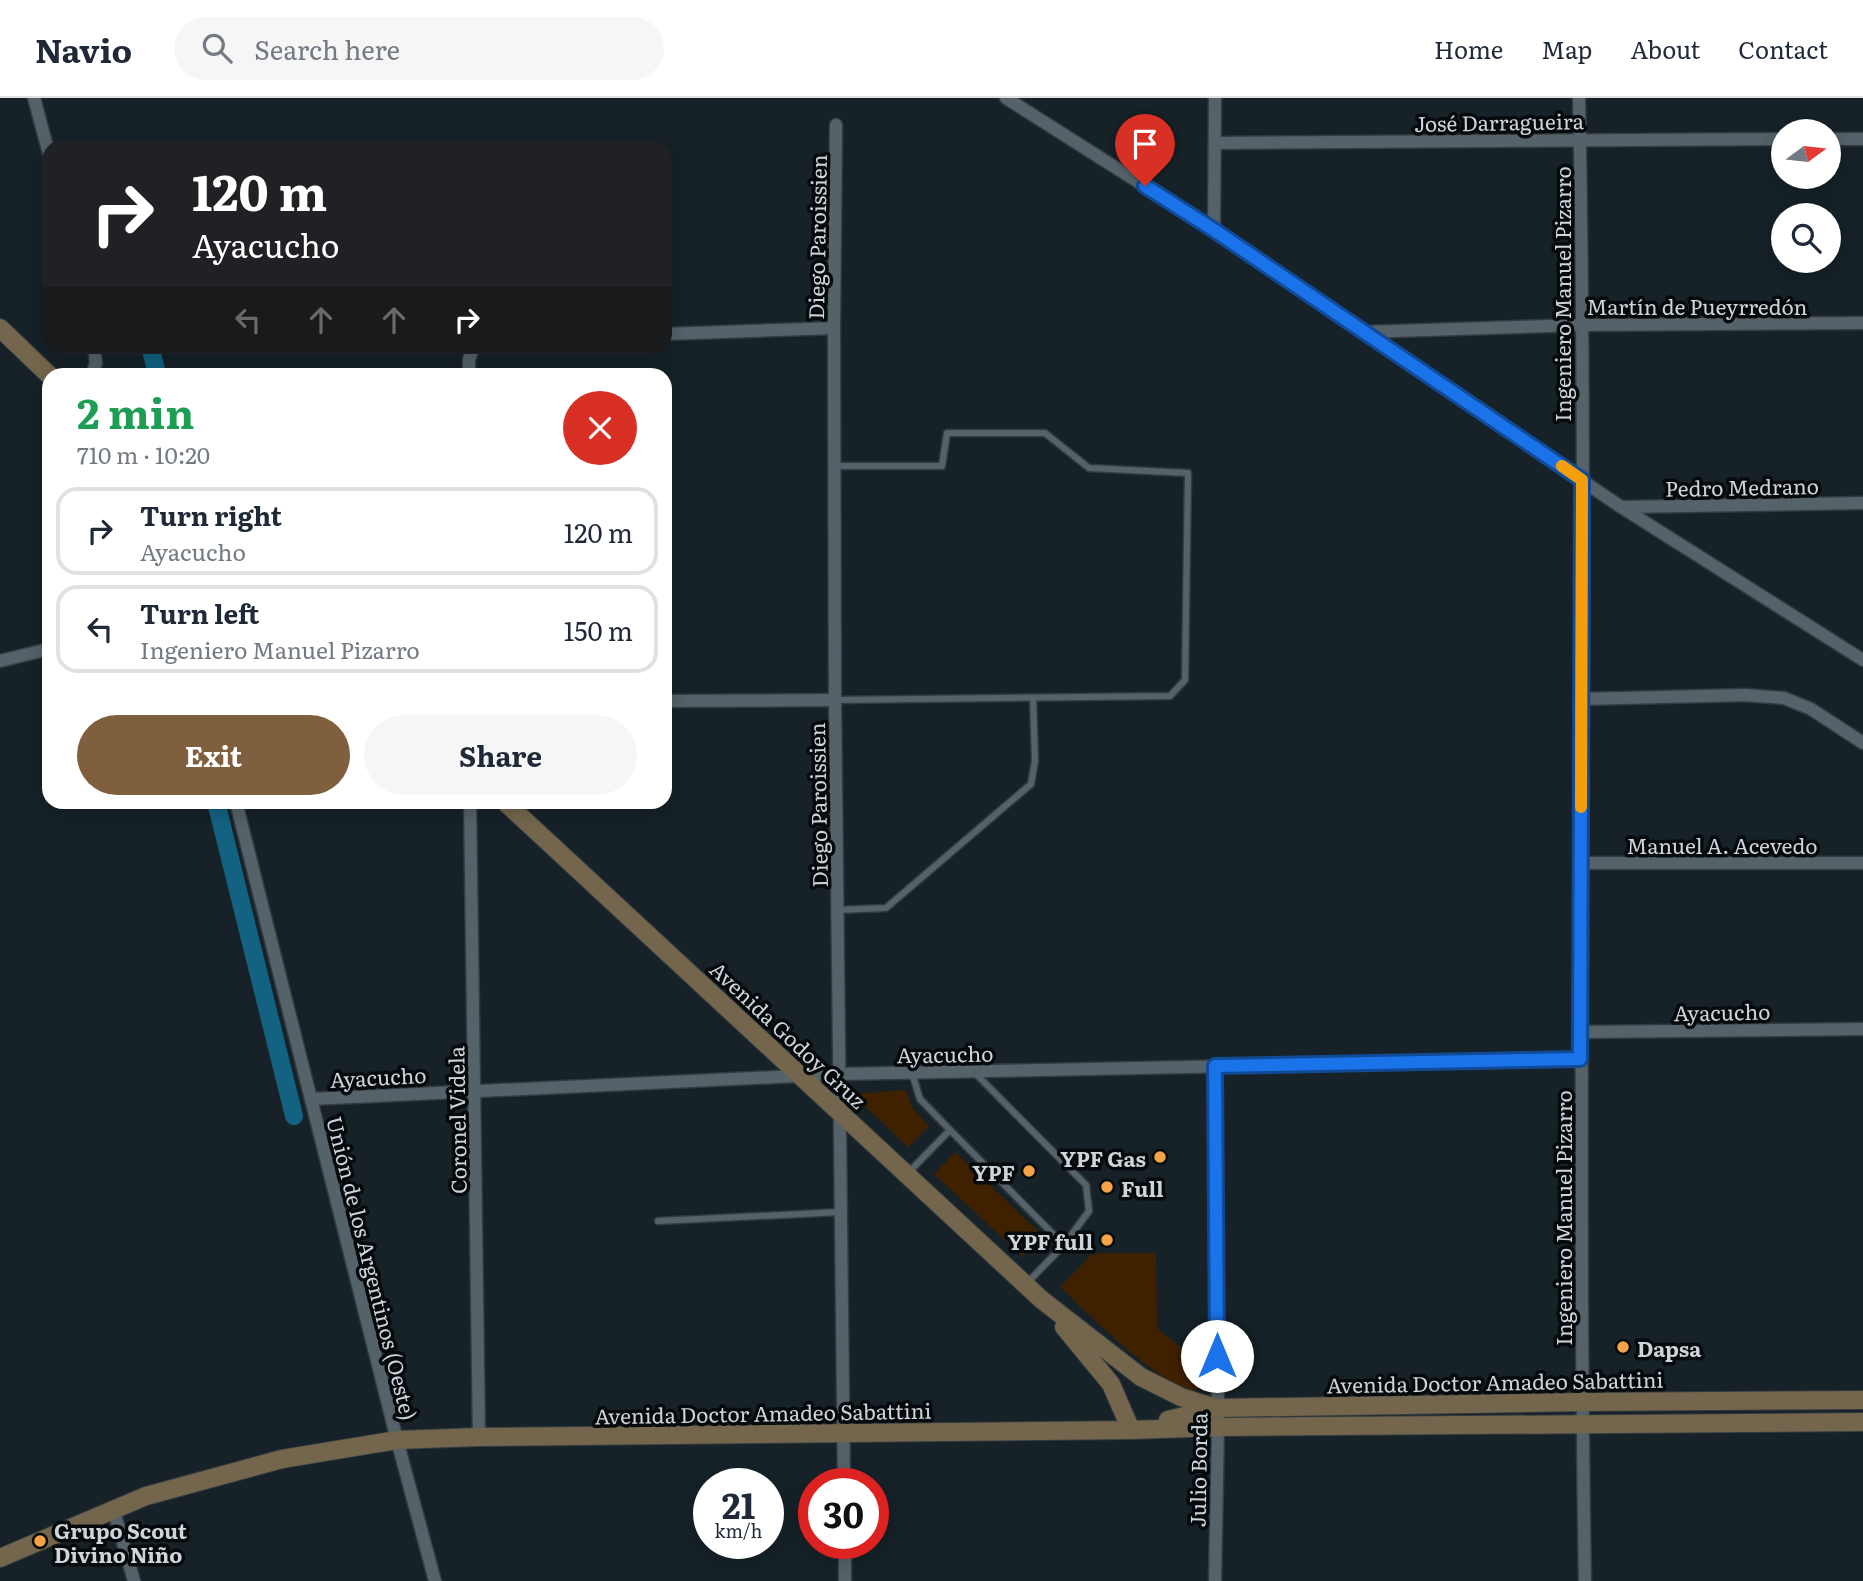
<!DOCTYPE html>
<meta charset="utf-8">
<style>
:root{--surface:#fff;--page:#f6f6f7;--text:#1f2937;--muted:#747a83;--line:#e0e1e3;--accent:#805f3e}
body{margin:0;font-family:Literata,serif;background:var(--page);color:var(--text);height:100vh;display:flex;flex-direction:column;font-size:26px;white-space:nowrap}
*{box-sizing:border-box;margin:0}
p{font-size:23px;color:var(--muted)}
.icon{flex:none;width:38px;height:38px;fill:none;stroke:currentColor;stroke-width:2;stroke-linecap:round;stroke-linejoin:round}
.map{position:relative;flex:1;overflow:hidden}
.drawer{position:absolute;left:42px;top:270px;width:630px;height:441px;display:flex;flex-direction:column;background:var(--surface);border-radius:21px;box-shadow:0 4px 18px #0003}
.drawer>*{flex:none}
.banner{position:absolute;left:42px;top:42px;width:630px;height:214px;border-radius:21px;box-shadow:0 4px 18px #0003;background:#202124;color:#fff;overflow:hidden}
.needle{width:46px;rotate:75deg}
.tools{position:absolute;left:1771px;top:21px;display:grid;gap:14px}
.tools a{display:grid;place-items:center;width:70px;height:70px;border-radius:50%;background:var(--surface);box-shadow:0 4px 18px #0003;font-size:35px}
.speed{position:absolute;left:693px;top:1370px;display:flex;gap:14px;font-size:35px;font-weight:700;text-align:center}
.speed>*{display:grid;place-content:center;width:91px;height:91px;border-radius:50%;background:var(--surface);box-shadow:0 4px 18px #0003;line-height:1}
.speed small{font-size:18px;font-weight:400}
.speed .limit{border:10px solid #d22;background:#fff;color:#111}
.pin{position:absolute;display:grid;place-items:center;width:60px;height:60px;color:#fff;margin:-72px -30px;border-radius:50% 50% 50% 0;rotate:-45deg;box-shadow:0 0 7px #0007}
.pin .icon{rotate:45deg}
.me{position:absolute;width:77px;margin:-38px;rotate:0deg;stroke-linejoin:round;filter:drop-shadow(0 0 5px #0008)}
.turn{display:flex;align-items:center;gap:24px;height:147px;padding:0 35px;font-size:32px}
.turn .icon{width:91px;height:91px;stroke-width:2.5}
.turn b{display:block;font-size:49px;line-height:60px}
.lanes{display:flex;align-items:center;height:66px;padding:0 35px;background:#0003;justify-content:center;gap:35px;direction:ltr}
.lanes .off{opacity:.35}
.round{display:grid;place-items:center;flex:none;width:74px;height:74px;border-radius:37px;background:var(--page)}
.overview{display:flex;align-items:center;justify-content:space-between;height:119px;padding:0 35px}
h1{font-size:42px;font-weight:700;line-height:52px;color:#1e9e55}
.action{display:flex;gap:14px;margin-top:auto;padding:14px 35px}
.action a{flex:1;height:80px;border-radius:42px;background:var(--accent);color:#fff;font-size:28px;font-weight:700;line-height:80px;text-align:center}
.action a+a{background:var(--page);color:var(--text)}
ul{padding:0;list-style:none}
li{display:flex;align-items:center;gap:21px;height:88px;margin:0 14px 10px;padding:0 21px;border:4px solid var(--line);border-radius:21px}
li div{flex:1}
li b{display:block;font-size:26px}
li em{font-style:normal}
header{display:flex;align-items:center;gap:42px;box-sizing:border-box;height:98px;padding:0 35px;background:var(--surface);border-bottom:2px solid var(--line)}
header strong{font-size:33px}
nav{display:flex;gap:38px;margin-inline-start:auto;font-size:24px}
.search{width:490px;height:63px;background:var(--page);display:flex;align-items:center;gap:18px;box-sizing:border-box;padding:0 24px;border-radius:38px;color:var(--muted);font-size:26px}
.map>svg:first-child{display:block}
.green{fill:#3f2100}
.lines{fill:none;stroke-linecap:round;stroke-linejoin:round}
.canal{stroke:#136282;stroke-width:18}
.service-casing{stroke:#333b40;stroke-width:9}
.minor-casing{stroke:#333b40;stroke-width:15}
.secondary-casing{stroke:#333b40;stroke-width:20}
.service{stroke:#556269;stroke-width:6}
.minor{stroke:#556269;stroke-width:12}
.secondary{stroke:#73664c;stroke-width:18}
.route-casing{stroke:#114b97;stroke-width:18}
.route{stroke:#1a73e8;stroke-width:12}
.slow{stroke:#f59e0b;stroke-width:12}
.poi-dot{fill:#f6a247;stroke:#060a0d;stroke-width:2.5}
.labels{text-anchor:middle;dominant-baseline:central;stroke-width:7;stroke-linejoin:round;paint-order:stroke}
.street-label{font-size:21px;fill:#cdd5d9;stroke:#060a0d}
.poi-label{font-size:21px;font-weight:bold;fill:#cdd5d9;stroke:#060a0d;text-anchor:end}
</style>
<header>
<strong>Navio</strong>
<div class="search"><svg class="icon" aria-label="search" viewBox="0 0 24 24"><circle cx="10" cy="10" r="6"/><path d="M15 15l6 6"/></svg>Search here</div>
<nav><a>Home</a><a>Map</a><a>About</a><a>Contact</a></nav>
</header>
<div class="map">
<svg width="1863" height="1483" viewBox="0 0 1863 1483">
<rect width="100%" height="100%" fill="#162228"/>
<!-- green -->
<g class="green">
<polygon points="906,992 912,1009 929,1028 908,1049 853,996"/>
<polygon points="955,1054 1042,1137 1023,1159 934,1076"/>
<path d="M1099,1155h57l1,75 41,34 3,24 -7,5c-45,-13 -98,-71 -134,-104l31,-32z"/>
</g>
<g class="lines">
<!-- canal -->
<g class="canal">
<polyline points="150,248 157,276"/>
<polyline points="216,704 294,1018"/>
</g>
<defs>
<g id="service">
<polyline points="835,368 942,368 947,335 1045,335 1089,370 1188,375 1185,582 1170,598 835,602"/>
<polyline points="838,812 886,810 1031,686 1035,663 1033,600"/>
<polyline points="912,975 920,1001 950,1032"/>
<polyline points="975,975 1086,1087 1089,1113 1064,1147"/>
<polyline points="907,1076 950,1032 1064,1147 1027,1185"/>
<polyline points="658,1123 841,1114"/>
</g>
<g id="minor">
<polyline points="34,0 49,56"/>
<polyline points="1006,0 1214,132 1621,409 1863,562"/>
<path d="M1579,0c10,494 -3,989 6,1483"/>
<polyline points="836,27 834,230 835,602 844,1386"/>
<polyline points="1829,41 1863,41"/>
<polyline points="1216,45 1783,41"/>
<polyline points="1214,132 1215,0"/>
<polyline points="1364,234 1581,227 1863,225"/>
<polyline points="665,236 834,230"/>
<polyline points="92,276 96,265 94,248"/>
<polyline points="469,276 469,261 474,248"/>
<polyline points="1622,409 1863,405"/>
<polyline points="0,563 49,551"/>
<polyline points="1581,601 1745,597 1784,600 1811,611 1863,645"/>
<polyline points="665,603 835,602"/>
<polyline points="236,704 397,1342 435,1483"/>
<polyline points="470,704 479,1339"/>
<polyline points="1581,765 1863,765"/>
<polyline points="1581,934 1863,931"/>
<polyline points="311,1001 839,976 1580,961"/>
<polyline points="113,1410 134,1483"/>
<polyline points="845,1446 845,1483"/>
<polyline points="1215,1483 1218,1329 1215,968"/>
</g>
<g id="secondary">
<polyline points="0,230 49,277"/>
<polyline points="505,704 1042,1202 1141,1279 1181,1299 1217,1310"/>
<polyline points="1064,1229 1111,1286 1131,1332"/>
<polyline points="1168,1322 1217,1310 1582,1304 1863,1302"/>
<polyline points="0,1460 146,1398 282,1361 397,1342 479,1339 1131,1332 1218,1329 1863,1324"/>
</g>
</defs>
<!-- service casing -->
<use href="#service" class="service-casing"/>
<!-- minor casing -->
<use href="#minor" class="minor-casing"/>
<!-- secondary casing -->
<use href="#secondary" class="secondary-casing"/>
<!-- service -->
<use href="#service" class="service"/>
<!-- minor -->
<use href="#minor" class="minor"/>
<!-- secondary -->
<use href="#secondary" class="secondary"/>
</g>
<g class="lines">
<defs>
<polyline id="route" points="1145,88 1214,132 1582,382 1580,961 1215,968 1217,1258"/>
</defs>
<!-- route casing -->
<use href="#route" class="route-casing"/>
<!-- route -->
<use href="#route" class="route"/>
<!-- slow -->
<polyline class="slow" points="1562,368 1582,382 1581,709"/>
</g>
<!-- markers -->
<g class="poi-dot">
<circle cx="1160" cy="1059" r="7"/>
<circle cx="1029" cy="1073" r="7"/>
<circle cx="1107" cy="1089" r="7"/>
<circle cx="1107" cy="1142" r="7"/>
<circle cx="1623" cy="1249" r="7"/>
<circle cx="40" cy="1443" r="7"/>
</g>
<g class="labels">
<!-- street labels -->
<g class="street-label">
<text transform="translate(1499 23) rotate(-1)">José Darragueira</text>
<text transform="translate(816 139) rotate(-89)">Diego Paroissien</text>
<text transform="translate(1561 196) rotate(-90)">Ingeniero Manuel Pizarro</text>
<text x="1697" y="207">Martín de Pueyrredón</text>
<text transform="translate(1742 388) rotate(-1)">Pedro Medrano</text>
<text transform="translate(817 707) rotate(-91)">Diego Paroissien</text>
<text x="1722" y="746">Manuel A. Acevedo</text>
<text transform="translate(1722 913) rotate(-1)">Ayacucho</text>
<text transform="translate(789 936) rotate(43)">Avenida Godoy Gruz</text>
<text transform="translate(945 955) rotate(-1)">Ayacucho</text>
<text transform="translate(378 978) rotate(-3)">Ayacucho</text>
<text transform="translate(456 1022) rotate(-91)">Coronel Videla</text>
<text transform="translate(1562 1120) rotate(-90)">Ingeniero Manuel Pizarro</text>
<text transform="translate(373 1170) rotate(76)">Unión de los Argentinos (Oeste)</text>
<text transform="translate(1495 1283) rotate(-1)">Avenida Doctor Amadeo Sabattini</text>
<text transform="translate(763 1314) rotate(-1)">Avenida Doctor Amadeo Sabattini</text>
<text transform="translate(1197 1372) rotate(-89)">Julio Borda</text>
</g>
<!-- poi labels -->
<g class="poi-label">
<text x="1146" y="1059">YPF Gas</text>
<text x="1015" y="1073">YPF</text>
<text x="1121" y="1089" text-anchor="start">Full</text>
<text x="1093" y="1142">YPF full</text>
<text x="1637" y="1249" text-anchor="start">Dapsa</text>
<text x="54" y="1431" text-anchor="start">Grupo Scout<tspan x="54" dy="24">Divino Niño</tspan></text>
</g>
</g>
</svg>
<div class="tools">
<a><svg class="needle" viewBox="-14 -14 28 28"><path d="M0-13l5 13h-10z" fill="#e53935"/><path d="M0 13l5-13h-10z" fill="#747a83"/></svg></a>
<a><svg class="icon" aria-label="search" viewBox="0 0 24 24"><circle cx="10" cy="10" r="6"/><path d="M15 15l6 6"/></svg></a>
</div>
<div class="speed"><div>21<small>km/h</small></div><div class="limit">30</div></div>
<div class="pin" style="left:1145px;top:88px;background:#d93025"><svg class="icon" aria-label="arrive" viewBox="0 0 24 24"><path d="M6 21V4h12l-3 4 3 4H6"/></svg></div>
<svg class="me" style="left:1217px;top:1258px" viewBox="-20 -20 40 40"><circle r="19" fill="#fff"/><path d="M0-13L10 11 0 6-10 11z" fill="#1a73e8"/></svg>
<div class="banner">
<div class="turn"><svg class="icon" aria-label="right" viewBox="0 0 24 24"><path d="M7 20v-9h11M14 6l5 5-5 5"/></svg><div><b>120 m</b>Ayacucho</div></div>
<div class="lanes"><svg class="icon off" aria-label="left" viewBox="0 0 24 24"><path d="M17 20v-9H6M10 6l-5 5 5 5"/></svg><svg class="icon off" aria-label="ahead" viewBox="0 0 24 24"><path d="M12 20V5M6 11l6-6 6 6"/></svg><svg class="icon off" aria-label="ahead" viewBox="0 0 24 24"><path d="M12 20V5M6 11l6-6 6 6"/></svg><svg class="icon" aria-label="right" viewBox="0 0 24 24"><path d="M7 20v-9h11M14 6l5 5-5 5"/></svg></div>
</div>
<section class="drawer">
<div class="overview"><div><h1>2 min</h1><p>710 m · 10:20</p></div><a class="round" style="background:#d93025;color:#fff"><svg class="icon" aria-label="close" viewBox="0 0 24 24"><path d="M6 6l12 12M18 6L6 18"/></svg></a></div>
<ul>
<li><svg class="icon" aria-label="right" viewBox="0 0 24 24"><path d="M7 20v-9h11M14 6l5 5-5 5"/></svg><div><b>Turn right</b><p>Ayacucho</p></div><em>120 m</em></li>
<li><svg class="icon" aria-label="left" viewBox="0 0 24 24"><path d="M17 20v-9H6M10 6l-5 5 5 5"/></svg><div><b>Turn left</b><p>Ingeniero Manuel Pizarro</p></div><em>150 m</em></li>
</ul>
<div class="action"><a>Exit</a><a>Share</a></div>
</section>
</div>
